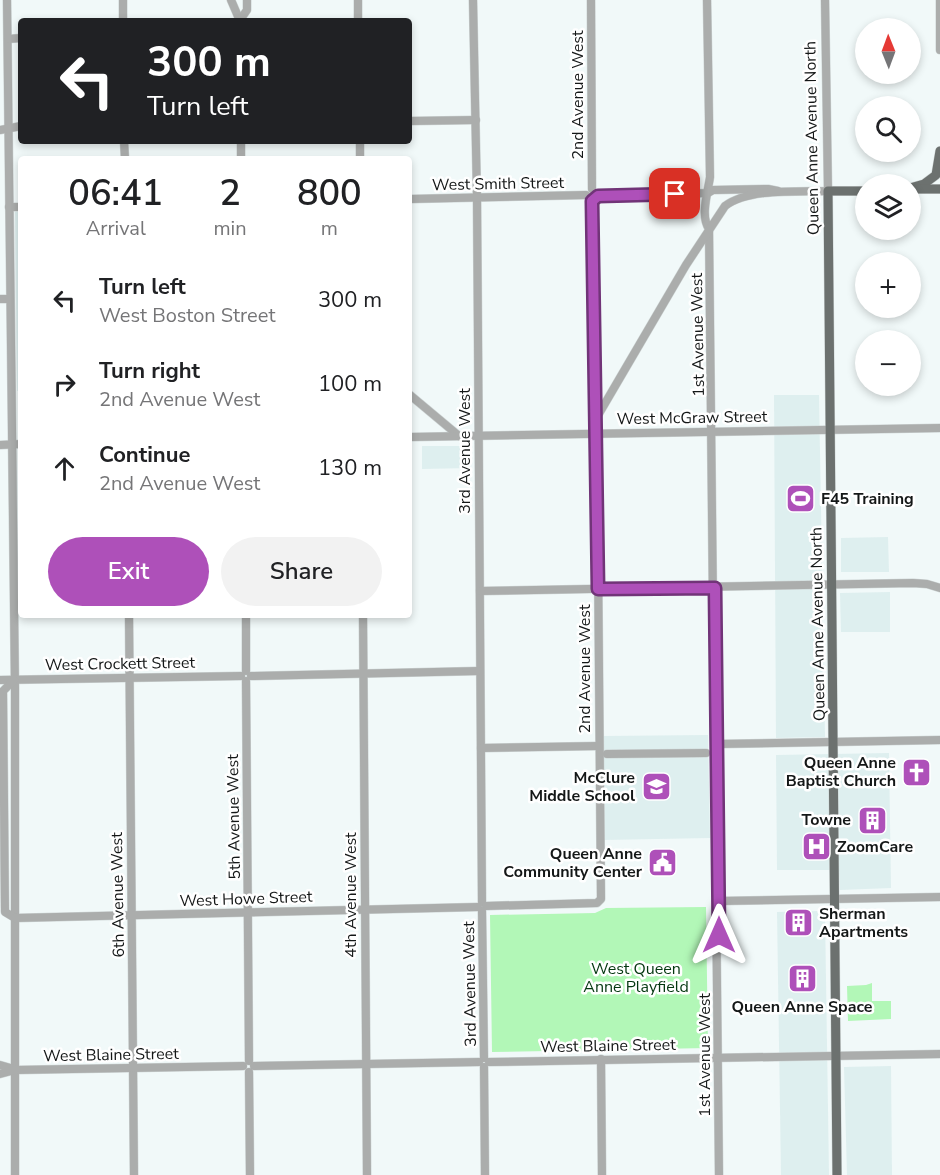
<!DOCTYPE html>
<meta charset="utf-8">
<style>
:root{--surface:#fff;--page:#f2f2f2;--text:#202124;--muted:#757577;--accent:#ae50b9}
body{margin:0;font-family:"Nunito Sans",sans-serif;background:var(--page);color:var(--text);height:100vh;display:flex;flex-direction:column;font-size:22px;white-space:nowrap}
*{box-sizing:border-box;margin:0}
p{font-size:20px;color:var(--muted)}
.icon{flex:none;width:33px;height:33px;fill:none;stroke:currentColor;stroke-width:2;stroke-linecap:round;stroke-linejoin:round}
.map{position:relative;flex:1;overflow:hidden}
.details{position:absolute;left:18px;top:156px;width:394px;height:462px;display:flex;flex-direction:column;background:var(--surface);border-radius:6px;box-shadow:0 3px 9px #0003}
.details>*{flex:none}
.top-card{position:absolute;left:18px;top:18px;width:394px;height:126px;border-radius:6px;box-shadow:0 3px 9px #0003;background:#202124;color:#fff;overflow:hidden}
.needle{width:39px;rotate:359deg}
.controls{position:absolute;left:855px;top:18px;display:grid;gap:12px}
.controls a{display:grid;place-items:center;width:66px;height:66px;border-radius:50%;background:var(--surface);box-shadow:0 3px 9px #0003;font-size:30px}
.pin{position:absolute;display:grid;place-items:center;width:51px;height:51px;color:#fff;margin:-26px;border-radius:12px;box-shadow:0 3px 9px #0006}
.me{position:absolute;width:66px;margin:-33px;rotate:0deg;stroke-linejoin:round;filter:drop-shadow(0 0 4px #0008)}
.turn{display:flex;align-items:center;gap:21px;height:126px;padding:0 30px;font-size:27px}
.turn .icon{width:78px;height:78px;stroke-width:2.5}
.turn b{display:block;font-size:42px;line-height:51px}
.eta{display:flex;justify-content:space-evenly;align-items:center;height:102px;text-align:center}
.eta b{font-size:36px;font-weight:600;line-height:42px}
.button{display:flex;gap:12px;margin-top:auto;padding:12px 30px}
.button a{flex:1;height:69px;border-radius:36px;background:var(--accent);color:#fff;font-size:24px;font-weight:600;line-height:69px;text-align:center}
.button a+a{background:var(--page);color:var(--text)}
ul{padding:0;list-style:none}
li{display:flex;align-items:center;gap:18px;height:84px;padding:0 30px}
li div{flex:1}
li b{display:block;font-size:22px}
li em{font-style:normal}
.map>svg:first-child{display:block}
.built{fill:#deefef}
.green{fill:#b2f7b7}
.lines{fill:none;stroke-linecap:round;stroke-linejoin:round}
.minor-casing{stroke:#ced5d5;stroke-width:9}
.major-casing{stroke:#ced5d5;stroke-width:10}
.minor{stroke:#abadac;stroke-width:8}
.major{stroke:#6c716f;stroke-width:9}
.route-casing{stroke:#713478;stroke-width:15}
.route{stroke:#ae50b9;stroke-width:10}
.labels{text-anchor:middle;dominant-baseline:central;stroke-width:5;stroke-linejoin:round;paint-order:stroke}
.street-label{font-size:16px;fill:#141717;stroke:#fff}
.poi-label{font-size:16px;font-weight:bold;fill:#141717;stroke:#fff;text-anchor:end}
.park-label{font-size:16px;fill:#03370f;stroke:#fff}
</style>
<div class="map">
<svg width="940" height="1175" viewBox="0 0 940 1175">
<rect width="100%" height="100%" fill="#f1f9f9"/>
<!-- built -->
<g class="built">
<polygon points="15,212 21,212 21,391 17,391"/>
<polygon points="774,395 819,395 825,737 776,738"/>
<polygon points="470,446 470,468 422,469 422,446"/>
<polygon points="888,537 889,572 841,572 841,538"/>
<polygon points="890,592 890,632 841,632 840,593"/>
<polygon points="708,735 710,838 604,840 603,736"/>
<polygon points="889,753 891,888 840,890 839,870 777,870 776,755"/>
<polygon points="819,911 825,914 829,1175 781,1175 777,912"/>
<polygon points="891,1066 892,1175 847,1175 844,1067"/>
</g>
<!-- green -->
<g class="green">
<polygon points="706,907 708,1048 492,1052 490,915 595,913 606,908"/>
<polygon points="872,983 872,1001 891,1001 891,1019 848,1021 847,986 866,985"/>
</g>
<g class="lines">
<defs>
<g id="minor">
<polyline points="7,0 15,689 15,1175"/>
<polyline points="123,0 123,21"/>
<polyline points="231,0 240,21"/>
<polyline points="358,0 358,21"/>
<polyline points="473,0 477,198 482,902"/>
<polyline points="591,0 592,189"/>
<path d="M707,0l3,177c-2,15 -10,39 -1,52 6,316 9,631 10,946"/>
<polyline points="940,0 940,50"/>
<polyline points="240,20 247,10 247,0"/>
<polyline points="8,39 21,38"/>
<polyline points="410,121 476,120"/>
<polyline points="0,130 21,126"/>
<polyline points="124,141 125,159"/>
<polyline points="241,141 241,159"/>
<polyline points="360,159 360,141"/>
<polyline points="598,196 708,193 713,190 768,189 778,191"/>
<polyline points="410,199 586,195"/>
<polyline points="9,207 21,207"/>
<polyline points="0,299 10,299"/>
<polyline points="410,395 459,436"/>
<path d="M597,417l89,-152 39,-59c23,-18 74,-14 103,-15l-3,-191"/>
<polyline points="410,437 940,428"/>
<polyline points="0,445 21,444"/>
<polyline points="480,591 913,583 927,584 940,588"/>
<polyline points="129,615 134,1175"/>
<polyline points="246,615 246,671"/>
<polyline points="363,615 367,1175"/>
<polyline points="251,676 479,671"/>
<polyline points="0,680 241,676"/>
<polyline points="14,680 3,691 5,912 15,918"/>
<polyline points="246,681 249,1061"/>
<polyline points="717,744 940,740"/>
<polyline points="481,748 599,746"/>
<polyline points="607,754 706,753"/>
<polyline points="719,901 940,897"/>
<polyline points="486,906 597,903 601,899 597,444 592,201"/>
<polyline points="482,911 484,1058"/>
<polyline points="15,918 478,907"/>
<polyline points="601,1059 602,1175"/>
<polyline points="489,1062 940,1054"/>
<polyline points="0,1065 14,1069"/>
<polyline points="254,1066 479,1062"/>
<polyline points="484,1067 485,1175"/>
<polyline points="249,1072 250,1175"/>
<polyline points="0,1074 15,1070 243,1066"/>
</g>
<g id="major">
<polyline points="910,188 924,184 936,175 940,151"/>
<polyline points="916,189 940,189"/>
<polyline points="837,1175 828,191 866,191"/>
</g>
</defs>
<!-- minor casing -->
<use href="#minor" class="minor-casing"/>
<!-- major casing -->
<use href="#major" class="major-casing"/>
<!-- minor -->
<use href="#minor" class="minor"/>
<!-- major -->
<use href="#major" class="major"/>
</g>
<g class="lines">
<defs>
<polyline id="route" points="675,194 598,196 592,201 598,589 715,588 719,935"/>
</defs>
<!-- route casing -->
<use href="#route" class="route-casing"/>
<!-- route -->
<use href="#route" class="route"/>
</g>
<!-- icons -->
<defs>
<symbol id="stadium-square" viewBox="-11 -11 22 22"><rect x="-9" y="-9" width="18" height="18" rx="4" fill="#ae50b9" stroke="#fff"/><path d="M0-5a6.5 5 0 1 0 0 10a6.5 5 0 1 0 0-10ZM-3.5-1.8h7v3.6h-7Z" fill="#fff"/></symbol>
<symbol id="church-square" viewBox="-11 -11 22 22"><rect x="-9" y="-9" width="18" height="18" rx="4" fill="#ae50b9" stroke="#fff"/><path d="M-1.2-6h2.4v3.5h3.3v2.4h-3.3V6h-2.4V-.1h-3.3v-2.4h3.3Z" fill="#fff"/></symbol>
<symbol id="school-square" viewBox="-11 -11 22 22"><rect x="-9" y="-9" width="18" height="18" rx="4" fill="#ae50b9" stroke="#fff"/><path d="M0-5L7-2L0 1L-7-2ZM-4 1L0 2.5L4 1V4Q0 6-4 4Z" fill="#fff"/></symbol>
<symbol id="building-square" viewBox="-11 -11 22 22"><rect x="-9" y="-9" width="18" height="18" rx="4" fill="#ae50b9" stroke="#fff"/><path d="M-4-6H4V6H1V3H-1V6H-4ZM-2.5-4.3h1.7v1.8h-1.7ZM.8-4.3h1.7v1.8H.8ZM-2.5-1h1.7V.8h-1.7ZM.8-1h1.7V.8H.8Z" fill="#fff"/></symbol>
<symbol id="hospital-square" viewBox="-11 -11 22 22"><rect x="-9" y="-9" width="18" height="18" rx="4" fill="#ae50b9" stroke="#fff"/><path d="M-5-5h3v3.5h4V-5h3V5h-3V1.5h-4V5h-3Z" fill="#fff"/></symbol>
<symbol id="civic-square" viewBox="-11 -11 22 22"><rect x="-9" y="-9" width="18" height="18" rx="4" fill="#ae50b9" stroke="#fff"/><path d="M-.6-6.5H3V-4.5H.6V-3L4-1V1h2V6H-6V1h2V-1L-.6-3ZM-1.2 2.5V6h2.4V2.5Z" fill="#fff"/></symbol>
</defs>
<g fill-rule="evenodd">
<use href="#stadium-square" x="784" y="482" width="33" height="33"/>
<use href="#church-square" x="900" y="756" width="33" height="33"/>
<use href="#school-square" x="640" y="770" width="33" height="33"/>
<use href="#building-square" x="856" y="804" width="33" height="33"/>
<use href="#hospital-square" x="800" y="830" width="33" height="33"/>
<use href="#civic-square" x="646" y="846" width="33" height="33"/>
<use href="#building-square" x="782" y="906" width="33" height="33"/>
<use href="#building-square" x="786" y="962" width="33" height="33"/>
</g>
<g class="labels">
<!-- street labels -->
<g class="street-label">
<text transform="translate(578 95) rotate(-90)">2nd Avenue West</text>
<text transform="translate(812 138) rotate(-91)">Queen Anne Avenue North</text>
<text transform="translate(498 184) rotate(-1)">West Smith Street</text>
<text transform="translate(698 335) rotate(-91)">1st Avenue West</text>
<text transform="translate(692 418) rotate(-1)">West McGraw Street</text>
<text transform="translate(465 451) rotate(-90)">3rd Avenue West</text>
<text transform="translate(818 624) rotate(-91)">Queen Anne Avenue North</text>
<text transform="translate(120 664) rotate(-1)">West Crockett Street</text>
<text transform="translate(585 669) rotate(-90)">2nd Avenue West</text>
<text transform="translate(234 817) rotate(-91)">5th Avenue West</text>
<text transform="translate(118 895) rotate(-91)">6th Avenue West</text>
<text transform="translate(351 895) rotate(-90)">4th Avenue West</text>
<text transform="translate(246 899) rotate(-2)">West Howe Street</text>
<text transform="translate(470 984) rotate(-91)">3rd Avenue West</text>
<text transform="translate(608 1046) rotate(-1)">West Blaine Street</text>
<text transform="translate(111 1055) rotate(-1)">West Blaine Street</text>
<text transform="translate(705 1055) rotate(-90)">1st Avenue West</text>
</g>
<!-- poi labels -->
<g class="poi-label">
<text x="821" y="499" text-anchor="start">F45 Training</text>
<text x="896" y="763">Queen Anne<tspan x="896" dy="18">Baptist Church</tspan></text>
<text x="635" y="778">McClure<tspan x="635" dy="18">Middle School</tspan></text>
<text x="851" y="820">Towne</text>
<text x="837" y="847" text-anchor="start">ZoomCare</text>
<text x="642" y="854">Queen Anne<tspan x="642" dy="18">Community Center</tspan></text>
<text x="819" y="914" text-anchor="start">Sherman<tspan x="819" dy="18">Apartments</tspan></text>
<text x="802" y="1007" text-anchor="middle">Queen Anne Space</text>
</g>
<!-- park labels -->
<g class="park-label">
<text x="636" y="969">West Queen<tspan x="636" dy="18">Anne Playfield</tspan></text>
</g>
</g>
</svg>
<div class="controls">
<a><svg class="needle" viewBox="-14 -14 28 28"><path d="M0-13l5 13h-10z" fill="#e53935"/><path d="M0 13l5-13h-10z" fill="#757577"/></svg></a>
<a><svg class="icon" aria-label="search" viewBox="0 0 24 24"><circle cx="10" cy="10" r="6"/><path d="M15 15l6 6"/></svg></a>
<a><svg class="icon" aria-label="layers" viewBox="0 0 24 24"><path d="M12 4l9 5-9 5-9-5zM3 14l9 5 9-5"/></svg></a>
<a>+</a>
<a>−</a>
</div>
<div class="pin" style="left:675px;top:194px;background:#d93025"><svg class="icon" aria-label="arrive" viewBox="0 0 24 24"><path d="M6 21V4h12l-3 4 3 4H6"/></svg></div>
<svg class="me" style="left:719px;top:935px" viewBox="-20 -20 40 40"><path d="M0-17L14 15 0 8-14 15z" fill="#ae50b9" stroke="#fff" stroke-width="4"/></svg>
<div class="top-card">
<div class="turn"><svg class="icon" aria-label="left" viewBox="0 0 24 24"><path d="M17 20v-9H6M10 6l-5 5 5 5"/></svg><div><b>300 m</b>Turn left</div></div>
</div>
<section class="details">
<div class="eta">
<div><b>06:41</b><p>Arrival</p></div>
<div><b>2</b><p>min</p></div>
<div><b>800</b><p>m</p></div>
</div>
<ul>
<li><svg class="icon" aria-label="left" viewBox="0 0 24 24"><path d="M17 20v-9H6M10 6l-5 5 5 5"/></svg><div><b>Turn left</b><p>West Boston Street</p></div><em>300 m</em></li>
<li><svg class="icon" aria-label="right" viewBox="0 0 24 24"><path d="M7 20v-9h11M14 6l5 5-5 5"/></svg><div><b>Turn right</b><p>2nd Avenue West</p></div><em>100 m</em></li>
<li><svg class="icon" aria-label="ahead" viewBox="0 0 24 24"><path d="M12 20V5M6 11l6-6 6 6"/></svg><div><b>Continue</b><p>2nd Avenue West</p></div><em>130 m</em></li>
</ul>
<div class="button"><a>Exit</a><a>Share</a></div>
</section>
</div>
